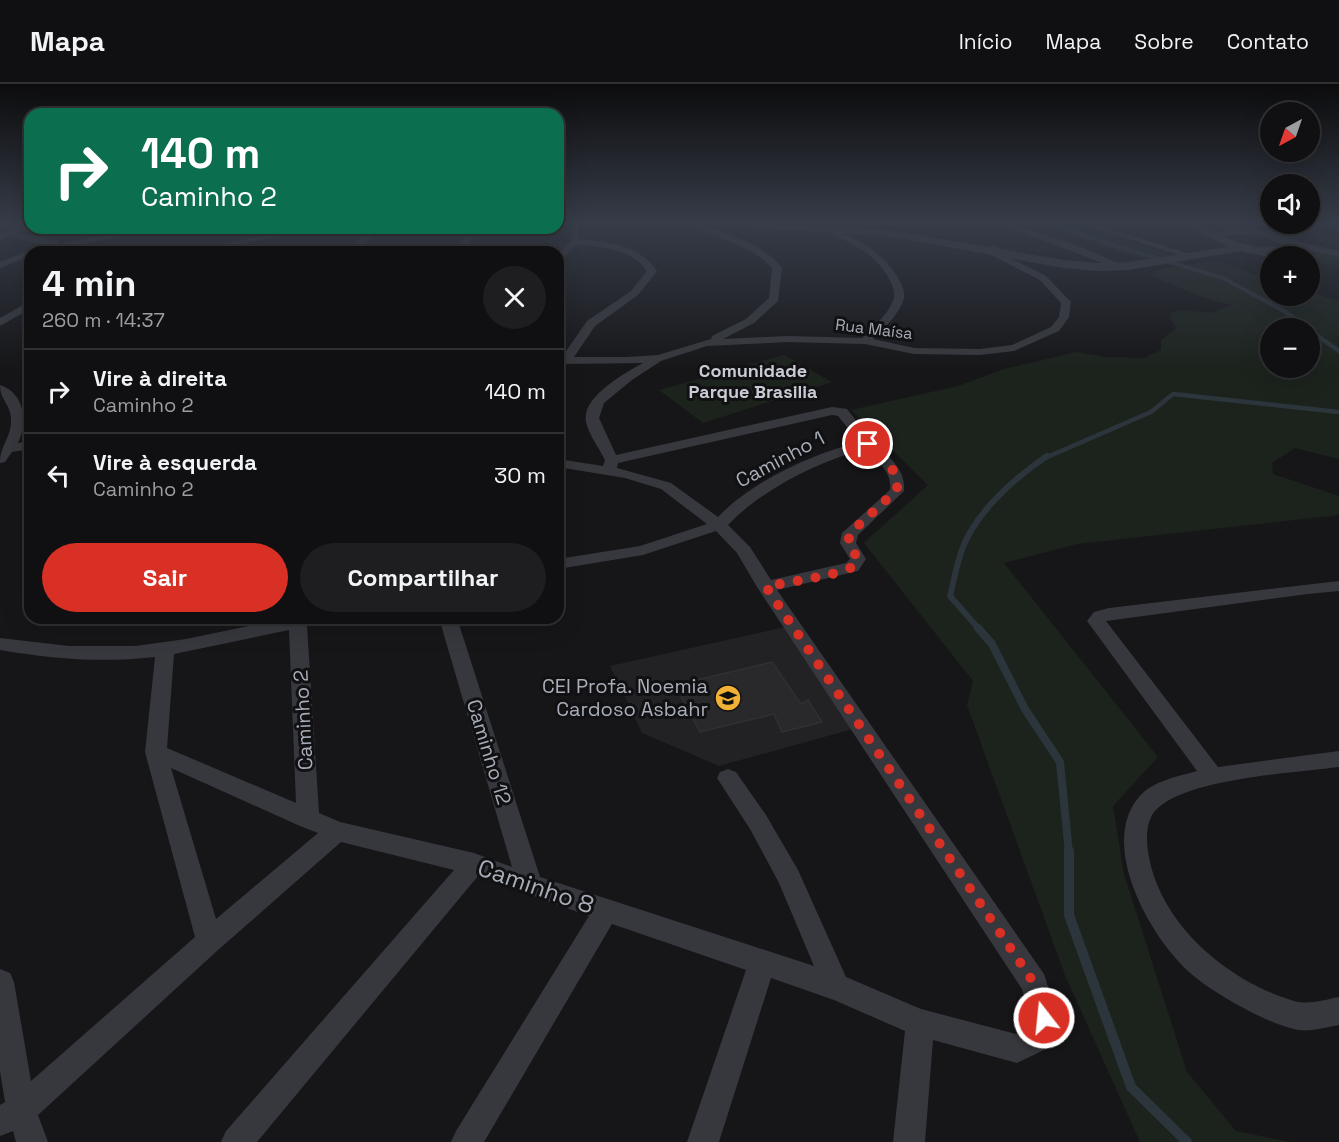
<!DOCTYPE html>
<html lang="pt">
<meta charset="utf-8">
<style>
:root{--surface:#101012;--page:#1e1e20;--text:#f1f3f6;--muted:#9c9d9f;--line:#303032;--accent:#d93025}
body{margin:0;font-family:"Space Grotesk",sans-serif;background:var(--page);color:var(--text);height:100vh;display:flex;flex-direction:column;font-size:22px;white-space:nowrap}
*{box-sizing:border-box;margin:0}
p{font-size:20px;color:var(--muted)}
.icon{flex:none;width:33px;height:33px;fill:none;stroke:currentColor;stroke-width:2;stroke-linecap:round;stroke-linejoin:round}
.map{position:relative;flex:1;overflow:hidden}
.side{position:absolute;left:24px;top:162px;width:540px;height:378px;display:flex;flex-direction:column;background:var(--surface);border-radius:18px;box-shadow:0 6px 24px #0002,0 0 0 2px var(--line)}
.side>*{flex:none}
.banner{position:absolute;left:24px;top:24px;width:540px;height:126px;border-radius:18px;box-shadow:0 6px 24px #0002,0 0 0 2px var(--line);background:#0b6e4f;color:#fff;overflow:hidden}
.needle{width:39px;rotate:220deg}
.fabs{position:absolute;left:1260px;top:18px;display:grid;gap:12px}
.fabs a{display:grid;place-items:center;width:60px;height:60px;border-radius:50%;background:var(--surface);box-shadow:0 6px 24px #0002,0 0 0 2px var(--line);font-size:30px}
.pin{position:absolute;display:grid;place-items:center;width:51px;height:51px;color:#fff;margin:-26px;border:3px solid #fff;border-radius:50%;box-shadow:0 2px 6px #0007}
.me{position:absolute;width:66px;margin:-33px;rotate:344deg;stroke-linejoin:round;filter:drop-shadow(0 0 4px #0008)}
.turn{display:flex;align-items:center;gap:21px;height:126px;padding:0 18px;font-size:27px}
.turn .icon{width:78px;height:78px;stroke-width:2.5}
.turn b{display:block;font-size:42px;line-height:51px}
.round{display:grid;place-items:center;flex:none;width:63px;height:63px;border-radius:32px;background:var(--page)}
.head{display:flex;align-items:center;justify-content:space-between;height:102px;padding:0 18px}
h1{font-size:36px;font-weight:700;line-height:45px}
.primary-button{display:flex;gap:12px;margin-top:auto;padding:12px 18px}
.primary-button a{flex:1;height:69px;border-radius:36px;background:var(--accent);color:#fff;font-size:24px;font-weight:700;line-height:69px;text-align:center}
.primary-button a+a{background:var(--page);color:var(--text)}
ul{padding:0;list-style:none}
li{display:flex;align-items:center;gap:18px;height:84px;padding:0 18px;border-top:2px solid var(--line)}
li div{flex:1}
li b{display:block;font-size:22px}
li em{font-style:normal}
header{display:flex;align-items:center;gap:36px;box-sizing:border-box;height:84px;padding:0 30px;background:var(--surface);border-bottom:2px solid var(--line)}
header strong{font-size:28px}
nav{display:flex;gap:33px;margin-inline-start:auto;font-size:21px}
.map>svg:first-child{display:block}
.built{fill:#222225}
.green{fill:#1c231d;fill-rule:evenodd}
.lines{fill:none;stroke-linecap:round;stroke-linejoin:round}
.stream-far4{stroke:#2c353c;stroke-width:4}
.stream-far3{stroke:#2c353c;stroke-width:4.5}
.stream-far2{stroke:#2c353c;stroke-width:6}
.stream-far1{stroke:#2c353c;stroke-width:8}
.stream{stroke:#2c353c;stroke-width:10}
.building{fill:#29292c;stroke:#303034;stroke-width:1.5}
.minor{fill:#37383d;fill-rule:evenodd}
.tertiary{fill:#37383d;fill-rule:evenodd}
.route{stroke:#d93025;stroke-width:10;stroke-dasharray:0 18}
.labels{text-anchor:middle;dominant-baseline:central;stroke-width:6;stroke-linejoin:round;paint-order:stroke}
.far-street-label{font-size:16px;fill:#a8adb8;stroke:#111113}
.far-neighbourhood-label{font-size:18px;font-weight:bold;fill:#c9ccd4;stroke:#111113}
.street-label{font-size:20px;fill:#a8adb8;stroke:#111113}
.poi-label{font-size:20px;fill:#a8adb8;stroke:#111113;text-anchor:end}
.near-street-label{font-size:24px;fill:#a8adb8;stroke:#111113}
</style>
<header>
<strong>Mapa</strong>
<nav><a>Início</a><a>Mapa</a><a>Sobre</a><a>Contato</a></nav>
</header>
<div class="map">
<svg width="1339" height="1058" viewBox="0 0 1339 1058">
<rect width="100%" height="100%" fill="#161618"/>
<!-- built -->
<polygon class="built" points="785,543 853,645 719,682 642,649 610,582"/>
<!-- green -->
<g class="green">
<polygon points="1036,139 1069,139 1173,171 1150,177"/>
<polygon points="1305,164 1339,173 1339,183 1310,176 1310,172 1289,172 1302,170"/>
<path d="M1217,176l53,21v15h40v-4l29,9v158l-44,-11 -23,15 1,11 66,22v19l-262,29 -73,19 154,194 -45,49 11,68 63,198 49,59 54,11h-150l-75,-167 -98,-270 6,-24 -109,-138 64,-58 -77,-75 107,-24 46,-17 72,-17 29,5 39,1 17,-8v-10l15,-12 -6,-11 2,-5 13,-2 25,3 23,-8 -23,-5 -59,-24 6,-6zM1310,244v40h-40v-40z"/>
<polygon points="784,271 832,298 703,339 659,306"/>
</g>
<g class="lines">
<!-- stream-far4 -->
<polyline class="stream-far4" points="1050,139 1119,163 1223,194 1284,227 1304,241"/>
<!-- stream-far3 -->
<g class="stream-far3">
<polyline points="1301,240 1339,267"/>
<polyline points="1045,374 1151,328 1173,310 1339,328"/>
</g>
<!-- stream-far2 -->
<path class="stream-far2" d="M979,545l-29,-33c4,-16 7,-34 13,-49 14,-36 53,-70 84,-91"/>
<!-- stream-far1 -->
<polyline class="stream-far1" points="978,544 992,560 1025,625 1060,678 1069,769"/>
<!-- stream -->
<polyline class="stream" points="1069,767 1069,831 1131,1003 1187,1058"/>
</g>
<!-- building -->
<polygon class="building" points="772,578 801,620 808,616 822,638 782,648 774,630 700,648 675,601"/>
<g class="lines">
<!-- minor -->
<g class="minor">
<path d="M570,139h8l2,16c29,3 59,6 77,32l-19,24 -43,31 -21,31h53l31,-2 53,-16 1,-3 34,-17 23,-21 3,-30c-20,-22 -49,-28 -76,-39l-4,-6h8l55,22 18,13 9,10 -4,33 -24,22 -31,16 64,-3 75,2c11,-12 28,-24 32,-41 1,-8 -3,-15 -7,-22 -15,-24 -39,-34 -65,-44v-6l3,-2h4l1,5c28,11 50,22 67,48 4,7 8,14 7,22 -4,16 -20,30 -31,41l41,9 66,1 32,-4 39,-18 8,-10 2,-14 -21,-23 -53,-27v-4l7,-4 5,3 -3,3 50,25 25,26 -2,15 -10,14 -45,20 -34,4 -66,-1 -49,-10 -78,-2 -80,4 -46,15 -29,19 -28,23 -5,15 17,37 216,-48 15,2c9,11 17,23 27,33 14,15 32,26 30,49l-46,44 -2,8 10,16 -8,12 -81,19 267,384 14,44 -12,31 -29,14 -84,-23 -8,102h-32l12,-111 -71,-31 -63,-22 -52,164h-32l59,-172 -134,-46 -128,218h-33l5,-11 133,-215 -111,-40 -221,266h-36l5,-11 228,-261 -113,-28 -123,108 -180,165 10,27h-32l-3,-11 -13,5v-31l5,-3 -5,-31v-102l10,4 4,9 17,99 164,-144 -50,-185 10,-95c-53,6 -103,2 -155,-7v-12l69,8h66l51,-7 102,-21h36l-3,4 -14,4 12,187 21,9 134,31 38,14 -73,-249h18l83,259 274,89 -35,-83 -29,-54 -33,-51 3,-6 8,-3 8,3 30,43 32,55 48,107 75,32 95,25 10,-5 4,-11 -8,-29 -265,-402 -20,-34 -21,-22 -73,24 -85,14v-10l82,-13 67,-22 -46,-35 -36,-11 -67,-11v-8l45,7 2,-6c-6,-12 -16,-25 -19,-38 -5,-25 39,-49 57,-59l-85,1v-8l4,1 25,-36 44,-30 16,-20c-15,-22 -45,-24 -69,-27l-20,18v-8l14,-14zM832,331l6,1 21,26c-47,12 -107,39 -141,75l-47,-34 -54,-15 1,-5zM865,365c13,12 27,22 25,41l-48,43 -2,10 10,16 -4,4 -75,17 -21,-33 -22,-22c33,-35 91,-64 137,-76zM289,546l7,173 -129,-55 7,-94zM171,684l129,58 18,7 -102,86z"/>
<polygon points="998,139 1009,139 1084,164 1126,183 1118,185"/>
<polygon points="1078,139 1090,139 1193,171 1185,173"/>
<polygon points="1328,139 1339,139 1339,143 1329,141"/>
<polygon points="143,144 160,144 47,168 30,168 30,172 0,184 0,178 30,166 53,161 33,159 8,151 8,147 58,157 59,160"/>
<polygon points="301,144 319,144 203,168 184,168"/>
<path d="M368,144h8c-7,15 -17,24 -35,24l17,-11z"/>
<polygon points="468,144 476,144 474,154 461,168 451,168 466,153"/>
<polygon points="30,217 30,225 0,242 0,234"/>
<path d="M0,301c25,8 28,38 18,58l12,-2v8l-18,3 -7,10 -5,1c0,-18 11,-25 11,-42 1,-16 -11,-20 -11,-36z"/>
<path d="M1339,497v10l-31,3 -202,27 112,146 121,-16v16c-46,6 -148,11 -181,41 -12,10 -12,29 -10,43 10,72 79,130 146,150 15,4 30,-1 45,-4v28c-13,2 -27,7 -41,5 -29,-5 -87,-38 -109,-58 -39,-35 -91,-127 -50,-175 13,-16 40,-21 58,-26l-110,-150 7,-9 15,-4z"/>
</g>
<!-- tertiary -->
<g class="tertiary">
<polygon points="24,139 30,139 30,144 0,156 0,149"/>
<path d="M722,139h47l125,8 169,29 35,3 31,-1 99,-15 -46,-24h13l21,9 19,-5 20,1 33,11 51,12v6l-46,-10 -4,4 -6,2 5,3 -18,1 -29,-6 -112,19 -31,1 -35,-3 -169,-31 -167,-11zM1235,150l27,2 20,9c-21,4 -37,1 -57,-8z"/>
</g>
</g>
<!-- sky -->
<linearGradient id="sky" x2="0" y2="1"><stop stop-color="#0c0c0d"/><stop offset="0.48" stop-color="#363c48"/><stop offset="1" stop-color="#363c48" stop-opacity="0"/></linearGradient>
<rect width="1339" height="287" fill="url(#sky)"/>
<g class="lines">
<!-- route -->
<path class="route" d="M868,360c15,13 31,26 29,46l-47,43 -2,10 10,16c-2,4 -2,6 -6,8 -16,9 -66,15 -86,20l268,396 10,35"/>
</g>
<!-- icons -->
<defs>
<symbol id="school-disc" viewBox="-11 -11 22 22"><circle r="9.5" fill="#f2b134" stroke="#111113"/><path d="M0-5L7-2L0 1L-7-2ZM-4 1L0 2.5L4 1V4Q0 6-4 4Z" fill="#111"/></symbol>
</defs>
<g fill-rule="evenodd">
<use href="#school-disc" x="713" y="599" width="30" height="30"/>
</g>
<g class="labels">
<!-- far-street labels -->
<g class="far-street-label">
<text transform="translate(874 245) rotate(7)">Rua Maísa</text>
</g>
<!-- far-neighbourhood labels -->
<g class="far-neighbourhood-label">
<text x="753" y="286">Comunidade<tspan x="753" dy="21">Parque Brasilia</tspan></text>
</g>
<!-- street labels -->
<g class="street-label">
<text transform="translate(780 375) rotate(-28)">Caminho 1</text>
<text transform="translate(303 636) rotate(-93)">Caminho 2</text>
<text transform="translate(489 668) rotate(73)">Caminho 12</text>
</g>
<!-- poi labels -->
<g class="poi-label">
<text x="708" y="602">CEI Profa. Noemia<tspan x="708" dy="23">Cardoso Asbahr</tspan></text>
</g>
<!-- near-street labels -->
<g class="near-street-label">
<text transform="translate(536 802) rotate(19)">Caminho 8</text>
</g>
</g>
</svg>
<div class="fabs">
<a><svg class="needle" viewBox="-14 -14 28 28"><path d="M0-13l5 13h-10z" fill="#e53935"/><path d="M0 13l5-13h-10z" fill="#9c9d9f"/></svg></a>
<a><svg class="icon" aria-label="sound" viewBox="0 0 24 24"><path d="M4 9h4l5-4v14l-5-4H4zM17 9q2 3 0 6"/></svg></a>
<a>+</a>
<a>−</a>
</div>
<div class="pin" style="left:868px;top:360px;background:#d93025"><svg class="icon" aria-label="arrive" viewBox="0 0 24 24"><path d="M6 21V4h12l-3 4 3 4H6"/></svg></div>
<svg class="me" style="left:1044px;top:934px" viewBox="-20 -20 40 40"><circle r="17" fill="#d93025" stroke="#fff" stroke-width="3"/><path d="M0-11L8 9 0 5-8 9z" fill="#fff"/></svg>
<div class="banner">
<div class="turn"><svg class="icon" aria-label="right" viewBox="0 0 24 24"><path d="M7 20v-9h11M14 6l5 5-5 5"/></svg><div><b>140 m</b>Caminho 2</div></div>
</div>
<section class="side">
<div class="head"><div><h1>4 min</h1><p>260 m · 14:37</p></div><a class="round"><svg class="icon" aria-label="close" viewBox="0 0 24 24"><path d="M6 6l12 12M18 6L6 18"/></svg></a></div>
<ul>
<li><svg class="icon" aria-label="right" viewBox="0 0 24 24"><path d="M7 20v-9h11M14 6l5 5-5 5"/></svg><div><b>Vire à direita</b><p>Caminho 2</p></div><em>140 m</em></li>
<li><svg class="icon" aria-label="left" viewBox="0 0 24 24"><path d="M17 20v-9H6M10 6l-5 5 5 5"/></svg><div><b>Vire à esquerda</b><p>Caminho 2</p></div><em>30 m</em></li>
</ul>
<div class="primary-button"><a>Sair</a><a>Compartilhar</a></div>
</section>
</div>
